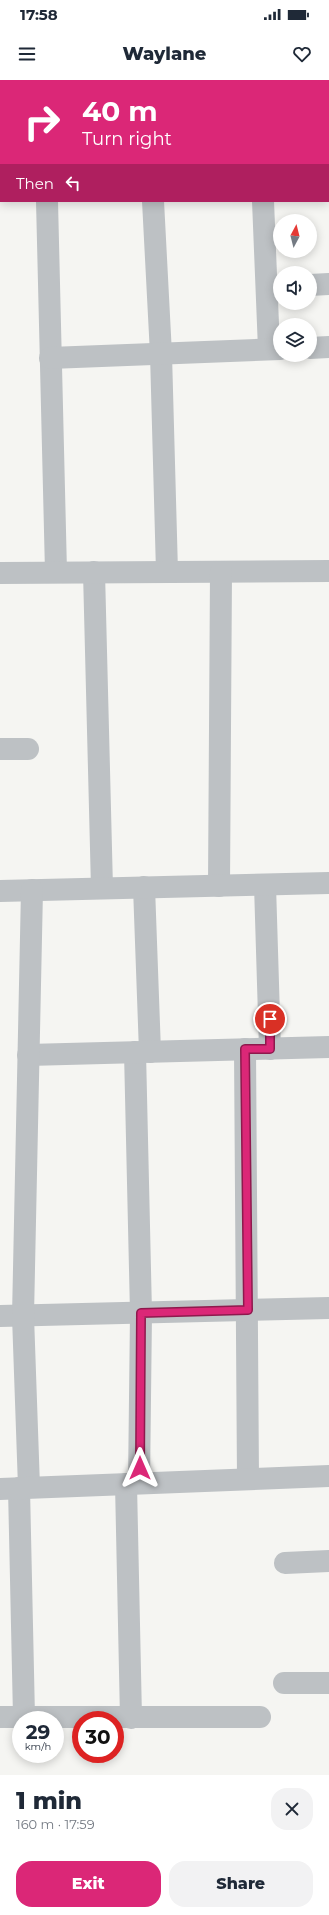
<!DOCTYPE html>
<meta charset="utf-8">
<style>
:root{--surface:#fff;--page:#f2f2f3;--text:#1f2937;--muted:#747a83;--accent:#db2777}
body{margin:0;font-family:Montserrat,sans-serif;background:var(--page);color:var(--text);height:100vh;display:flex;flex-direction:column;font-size:15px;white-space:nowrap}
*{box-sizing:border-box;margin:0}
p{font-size:13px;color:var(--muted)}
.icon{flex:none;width:22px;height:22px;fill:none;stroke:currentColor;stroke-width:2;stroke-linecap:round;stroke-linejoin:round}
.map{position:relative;height:1695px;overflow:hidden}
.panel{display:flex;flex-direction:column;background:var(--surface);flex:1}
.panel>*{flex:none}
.hud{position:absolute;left:0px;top:0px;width:329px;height:122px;box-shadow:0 2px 10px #0003;background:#db2777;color:#fff;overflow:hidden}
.needle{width:26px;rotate:7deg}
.fabs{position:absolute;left:273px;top:134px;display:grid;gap:8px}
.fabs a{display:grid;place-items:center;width:44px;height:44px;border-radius:50%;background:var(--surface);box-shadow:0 2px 10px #0003;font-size:20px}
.speed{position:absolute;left:12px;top:1631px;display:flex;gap:8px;font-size:20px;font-weight:700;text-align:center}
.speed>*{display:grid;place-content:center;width:52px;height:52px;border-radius:50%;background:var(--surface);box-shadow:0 2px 10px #0003;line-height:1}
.speed small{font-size:10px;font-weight:400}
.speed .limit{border:6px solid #d22;background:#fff;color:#111}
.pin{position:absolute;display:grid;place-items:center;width:34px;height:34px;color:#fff;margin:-17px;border:2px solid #fff;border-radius:50%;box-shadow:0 1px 4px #0007}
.me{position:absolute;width:44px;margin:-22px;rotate:0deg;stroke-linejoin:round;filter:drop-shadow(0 0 3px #0008)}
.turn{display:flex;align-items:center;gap:14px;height:84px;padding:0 16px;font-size:18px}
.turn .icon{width:52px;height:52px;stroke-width:2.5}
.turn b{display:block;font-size:28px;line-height:34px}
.then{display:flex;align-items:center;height:38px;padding:0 16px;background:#0003;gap:8px;font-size:15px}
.round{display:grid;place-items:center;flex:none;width:42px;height:42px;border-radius:16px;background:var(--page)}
.headline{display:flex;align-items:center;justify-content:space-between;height:68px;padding:0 16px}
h1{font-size:24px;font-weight:800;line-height:30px}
.cta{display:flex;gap:8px;margin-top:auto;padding:8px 16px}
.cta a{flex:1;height:46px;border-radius:16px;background:var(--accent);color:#fff;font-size:16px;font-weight:800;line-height:46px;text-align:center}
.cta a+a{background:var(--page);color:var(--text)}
.status{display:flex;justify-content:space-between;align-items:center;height:28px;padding:0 20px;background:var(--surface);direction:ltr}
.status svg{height:11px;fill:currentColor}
header{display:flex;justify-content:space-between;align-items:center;height:52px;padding:0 16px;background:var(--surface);font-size:18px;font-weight:800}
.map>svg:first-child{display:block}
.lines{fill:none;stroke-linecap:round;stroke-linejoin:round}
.minor{stroke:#bdc1c4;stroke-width:22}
.route-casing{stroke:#8e194d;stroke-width:10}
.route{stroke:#db2777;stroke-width:7}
</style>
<div class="status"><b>17:58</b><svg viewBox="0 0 49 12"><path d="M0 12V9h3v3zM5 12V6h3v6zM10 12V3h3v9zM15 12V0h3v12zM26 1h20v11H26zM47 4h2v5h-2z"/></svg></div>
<header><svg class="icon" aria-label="menu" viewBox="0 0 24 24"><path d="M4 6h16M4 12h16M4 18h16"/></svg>Waylane<svg class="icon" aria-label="heart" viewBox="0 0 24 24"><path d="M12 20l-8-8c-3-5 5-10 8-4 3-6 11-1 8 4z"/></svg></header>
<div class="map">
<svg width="329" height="1695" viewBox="0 0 329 1695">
<rect width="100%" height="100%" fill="#f5f5f2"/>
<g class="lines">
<!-- minor -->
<g class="minor">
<polyline points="16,1 16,0"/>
<polyline points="95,1 95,0"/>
<polyline points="179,1 179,0"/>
<polyline points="47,121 56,492"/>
<polyline points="153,121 161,274 167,492"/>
<polyline points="263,121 269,269"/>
<polyline points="310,205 329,204"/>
<polyline points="310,268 329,267"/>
<polyline points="50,278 280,269"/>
<polyline points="94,492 102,808"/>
<polyline points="0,493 329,491"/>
<polyline points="0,669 28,669"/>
<polyline points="265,805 270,969"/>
<polyline points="219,806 221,492"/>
<polyline points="144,807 150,972"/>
<polyline points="0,811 329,803"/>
<polyline points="245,969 248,1399"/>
<polyline points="135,972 141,1233 139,1403"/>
<polyline points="28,975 329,967"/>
<polyline points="0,1236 329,1228"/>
<polyline points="126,1404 131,1638"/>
<polyline points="29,1407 23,1236 32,810"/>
<polyline points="19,1408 24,1637"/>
<polyline points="0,1409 329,1396"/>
<polyline points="285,1483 329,1481"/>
<polyline points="284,1603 329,1603"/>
<polyline points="0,1637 260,1637"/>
</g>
</g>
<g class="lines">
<defs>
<polyline id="route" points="140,1388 141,1233 248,1230 245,969 270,969 270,939"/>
</defs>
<!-- route casing -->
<use href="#route" class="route-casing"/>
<!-- route -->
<use href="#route" class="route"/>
</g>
</svg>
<div class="fabs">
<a><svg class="needle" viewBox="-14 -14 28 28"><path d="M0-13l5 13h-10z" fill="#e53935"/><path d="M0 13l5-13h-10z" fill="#747a83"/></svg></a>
<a><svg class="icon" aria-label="sound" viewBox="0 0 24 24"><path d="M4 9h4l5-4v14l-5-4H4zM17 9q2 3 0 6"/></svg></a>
<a><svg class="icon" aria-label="layers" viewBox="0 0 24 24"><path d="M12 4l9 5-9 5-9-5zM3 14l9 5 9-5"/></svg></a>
</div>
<div class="speed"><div>29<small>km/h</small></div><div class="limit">30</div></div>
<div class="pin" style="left:270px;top:939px;background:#d93025"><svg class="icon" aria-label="arrive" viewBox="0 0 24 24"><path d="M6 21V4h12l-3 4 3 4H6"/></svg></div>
<svg class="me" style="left:140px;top:1388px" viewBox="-20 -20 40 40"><path d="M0-17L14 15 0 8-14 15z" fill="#db2777" stroke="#fff" stroke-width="4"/></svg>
<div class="hud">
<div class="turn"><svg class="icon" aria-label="right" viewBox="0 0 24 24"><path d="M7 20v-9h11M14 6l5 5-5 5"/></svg><div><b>40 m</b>Turn right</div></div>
<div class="then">Then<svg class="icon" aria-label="left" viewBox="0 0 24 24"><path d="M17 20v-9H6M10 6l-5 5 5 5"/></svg></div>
</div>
</div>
<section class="panel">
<div class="headline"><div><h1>1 min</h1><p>160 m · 17:59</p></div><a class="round"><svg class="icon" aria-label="close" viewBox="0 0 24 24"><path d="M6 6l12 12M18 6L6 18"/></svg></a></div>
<div class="cta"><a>Exit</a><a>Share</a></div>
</section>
